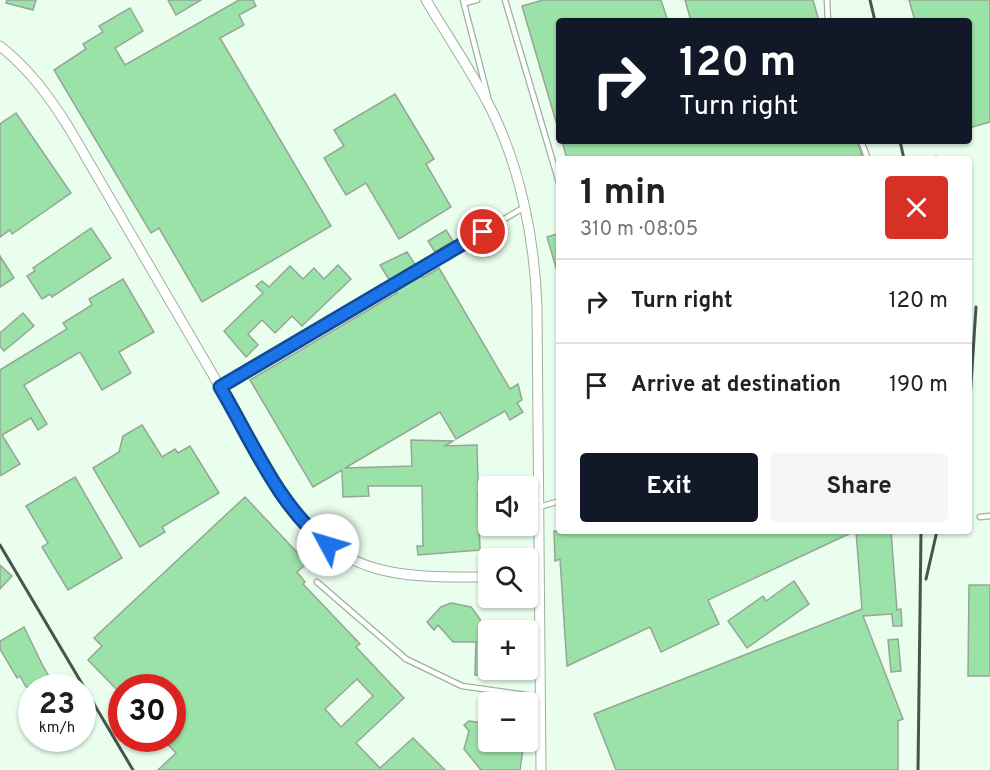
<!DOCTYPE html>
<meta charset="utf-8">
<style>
:root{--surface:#fff;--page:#f6f6f6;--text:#222;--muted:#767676;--line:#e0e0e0;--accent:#111827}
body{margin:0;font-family:Overpass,sans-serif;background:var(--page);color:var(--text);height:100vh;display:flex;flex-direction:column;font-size:22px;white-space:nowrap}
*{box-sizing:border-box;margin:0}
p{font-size:20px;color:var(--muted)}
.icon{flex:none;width:33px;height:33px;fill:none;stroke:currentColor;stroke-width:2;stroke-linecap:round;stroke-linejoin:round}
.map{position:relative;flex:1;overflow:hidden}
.details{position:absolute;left:556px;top:156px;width:416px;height:378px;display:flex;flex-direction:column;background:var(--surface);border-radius:6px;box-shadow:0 2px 4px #0004}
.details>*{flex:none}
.hud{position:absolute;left:556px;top:18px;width:416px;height:126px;border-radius:6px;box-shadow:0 2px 4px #0004;background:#111827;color:#fff;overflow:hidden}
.controls{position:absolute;left:478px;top:476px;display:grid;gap:12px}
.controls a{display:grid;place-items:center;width:60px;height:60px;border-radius:6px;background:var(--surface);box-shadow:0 2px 4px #0004;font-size:30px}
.speed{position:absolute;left:18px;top:674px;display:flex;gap:12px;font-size:30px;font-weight:700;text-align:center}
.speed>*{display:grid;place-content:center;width:78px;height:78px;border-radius:50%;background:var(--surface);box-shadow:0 2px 4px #0004;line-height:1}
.speed small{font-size:15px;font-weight:400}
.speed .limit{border:9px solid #d22;background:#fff;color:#111}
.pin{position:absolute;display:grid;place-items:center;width:51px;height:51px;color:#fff;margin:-26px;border:3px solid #fff;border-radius:50%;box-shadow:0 2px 6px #0007}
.me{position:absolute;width:66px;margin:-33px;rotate:309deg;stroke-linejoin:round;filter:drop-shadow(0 0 4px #0008)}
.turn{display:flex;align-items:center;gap:21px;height:126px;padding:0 24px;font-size:27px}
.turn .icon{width:78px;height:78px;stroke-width:2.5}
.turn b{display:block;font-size:42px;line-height:51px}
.round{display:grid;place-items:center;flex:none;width:63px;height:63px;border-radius:6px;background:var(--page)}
.overview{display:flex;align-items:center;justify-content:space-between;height:102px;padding:0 24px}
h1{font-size:36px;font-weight:700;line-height:45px}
.cta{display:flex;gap:12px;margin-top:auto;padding:12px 24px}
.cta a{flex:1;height:69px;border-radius:6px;background:var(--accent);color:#fff;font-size:24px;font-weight:700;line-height:69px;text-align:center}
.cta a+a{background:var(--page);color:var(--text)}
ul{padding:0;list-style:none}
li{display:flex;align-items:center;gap:18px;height:84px;padding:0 24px;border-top:2px solid var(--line)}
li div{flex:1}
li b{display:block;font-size:22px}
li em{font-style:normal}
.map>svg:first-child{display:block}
.building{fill:#9be2a8;stroke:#95a697;stroke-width:1.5;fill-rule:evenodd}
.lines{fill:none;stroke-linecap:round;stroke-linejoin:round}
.lane-casing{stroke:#9eb0a0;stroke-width:7}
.street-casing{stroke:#9eb0a0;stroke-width:11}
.lane{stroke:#fff;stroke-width:4.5}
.street{stroke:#fff;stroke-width:9}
.rail{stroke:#4a544c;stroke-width:3}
.route-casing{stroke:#114b97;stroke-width:15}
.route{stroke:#1a73e8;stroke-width:10}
</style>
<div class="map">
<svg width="990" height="770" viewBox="0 0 990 770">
<rect width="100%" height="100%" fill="#eafeed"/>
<!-- building -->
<g class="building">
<polygon points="7,0 36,0 33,10 6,3"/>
<polygon points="168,0 201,0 176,15"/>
<polygon points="239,0 253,0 256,6 239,15 244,25 220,38 331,226 202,302 159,228 151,233 54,70 86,49 83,44 103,32 99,26 130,8 143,31 115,48 125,65"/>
<polygon points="543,0 661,0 668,21 560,21 560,125 557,125 522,6"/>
<polygon points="685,0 813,0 819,21 691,21"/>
<polygon points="909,0 990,0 990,122 969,128 969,21 915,21"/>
<polygon points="395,94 434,159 426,164 451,207 399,239 366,183 346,195 324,158 344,146 334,130"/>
<polygon points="16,113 71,193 12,234 10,230 0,237 0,124"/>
<polygon points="562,141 857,141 863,159 567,159"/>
<polygon points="91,228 111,258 52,297 50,294 42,299 27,276 35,271 33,268"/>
<polygon points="446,230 453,241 435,252 428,241"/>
<polygon points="560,233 560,271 557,271 547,237"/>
<polygon points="407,252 416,266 390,281 380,265"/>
<polygon points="0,256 14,278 0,287"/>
<polygon points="338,265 351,279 302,326 292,316 275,333 262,320 248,334 258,345 246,357 224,331 263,293 256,286 262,281 269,287 290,266 303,279 314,268 324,279"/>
<polygon points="439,268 510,389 518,384 522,400 517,403 523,412 510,420 505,411 456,439 440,412 345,468 412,466 411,440 453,441 445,446 477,445 478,482 489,481 489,490 478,493 480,550 418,555 417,546 423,546 422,486 368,486 369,496 343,497 342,470 313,487 250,380 397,293 394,289 421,274 423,278"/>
<polygon points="123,279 154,332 119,352 131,373 102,390 80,352 24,385 47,424 38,430 31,418 2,435 20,464 0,476 0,370 67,329 63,323 92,305 89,299"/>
<polygon points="23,313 34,326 4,351 0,346 0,333"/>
<polygon points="142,425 162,457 175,449 178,453 190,446 219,493 162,527 165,532 140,547 93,468 119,452 123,436"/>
<polygon points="75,477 122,558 68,590 42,547 48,543 26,506"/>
<path d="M245,497l62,66 -10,9 8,10 -2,2 57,60 -4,3 48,51 -48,45 24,25 33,-30 32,32h-287l18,-17 -14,-15h10v-51h-50v8l-34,-35 14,-14 -8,-8zM357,679l16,17 -32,31 -16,-18z"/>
<polygon points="554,531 855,531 708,600 719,624 661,652 650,627 567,666 560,559 555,561"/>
<polygon points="856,531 891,531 897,610 901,609 902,626 893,626 892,614 863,616 903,719 898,721 898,770 616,770 594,714 862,609"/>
<polygon points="0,565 12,576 0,589"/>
<polygon points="794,581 809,604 747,648 728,621 763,596 766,601"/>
<polygon points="969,585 990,585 990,676 968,676"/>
<polygon points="451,603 471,607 480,619 482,632 487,632 486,675 475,675 476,642 453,642 438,625 434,630 427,622 441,607"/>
<polygon points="24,627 42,664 55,687 26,687 20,676 17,678 0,649 0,641"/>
<polygon points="898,639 901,671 891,672 888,640"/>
<polygon points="469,721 489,724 489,741 524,741 520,770 481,770 464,749 469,731 464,725"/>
</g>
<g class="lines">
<defs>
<g id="lane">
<polyline points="463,0 488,97"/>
<polyline points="505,0 560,186"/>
<polyline points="827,0 828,21"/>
<polyline points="465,3 477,0"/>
<polyline points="861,141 868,159"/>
<polyline points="220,387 523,208"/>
<polyline points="539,507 560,501"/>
<polyline points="980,517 990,516"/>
<polyline points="317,582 406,659 462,686 540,697"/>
</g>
<g id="street">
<path d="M426,0c22,37 47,73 66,111 29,59 43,131 45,197l4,462"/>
<path d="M0,46c29,23 49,50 69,82l221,379c57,73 115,70 199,70"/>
</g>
</defs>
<!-- lane casing -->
<use href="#lane" class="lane-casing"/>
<!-- street casing -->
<use href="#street" class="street-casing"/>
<!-- lane -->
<use href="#lane" class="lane"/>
<!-- street -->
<use href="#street" class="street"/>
<!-- rail -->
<g class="rail">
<polyline points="870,0 875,21"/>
<polyline points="900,141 904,159"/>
<polyline points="936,157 936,159"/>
<polyline points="969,415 976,307"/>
<polyline points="0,545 133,770"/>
<polyline points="926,579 937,531"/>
<polyline points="918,770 921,531"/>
</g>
</g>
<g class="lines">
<defs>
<path id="route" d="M328,545c-50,-39 -76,-104 -108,-158l263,-155"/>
</defs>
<!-- route casing -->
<use href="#route" class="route-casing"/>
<!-- route -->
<use href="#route" class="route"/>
</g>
</svg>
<div class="controls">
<a><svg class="icon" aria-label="sound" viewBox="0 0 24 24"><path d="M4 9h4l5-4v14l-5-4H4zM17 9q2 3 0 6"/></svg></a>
<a><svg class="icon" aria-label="search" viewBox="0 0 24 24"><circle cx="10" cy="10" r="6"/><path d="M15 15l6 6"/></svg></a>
<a>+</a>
<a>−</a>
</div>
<div class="speed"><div>23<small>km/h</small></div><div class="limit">30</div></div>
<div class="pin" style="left:483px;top:232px;background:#d93025"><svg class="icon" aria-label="arrive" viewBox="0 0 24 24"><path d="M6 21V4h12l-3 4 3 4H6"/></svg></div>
<svg class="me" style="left:328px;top:545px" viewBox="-20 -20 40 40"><circle r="19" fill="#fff"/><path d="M0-13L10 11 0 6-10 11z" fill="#1a73e8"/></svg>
<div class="hud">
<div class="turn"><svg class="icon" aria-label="right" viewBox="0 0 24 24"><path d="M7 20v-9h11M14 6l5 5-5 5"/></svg><div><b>120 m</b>Turn right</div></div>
</div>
<section class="details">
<div class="overview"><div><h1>1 min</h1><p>310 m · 08:05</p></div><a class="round" style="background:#d93025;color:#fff"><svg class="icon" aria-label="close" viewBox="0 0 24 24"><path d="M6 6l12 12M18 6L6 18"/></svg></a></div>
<ul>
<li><svg class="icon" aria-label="right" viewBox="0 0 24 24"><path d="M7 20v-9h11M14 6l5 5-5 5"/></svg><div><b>Turn right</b></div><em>120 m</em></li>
<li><svg class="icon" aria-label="arrive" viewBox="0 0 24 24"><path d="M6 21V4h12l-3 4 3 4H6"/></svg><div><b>Arrive at destination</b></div><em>190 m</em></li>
</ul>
<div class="cta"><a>Exit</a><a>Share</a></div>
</section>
</div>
